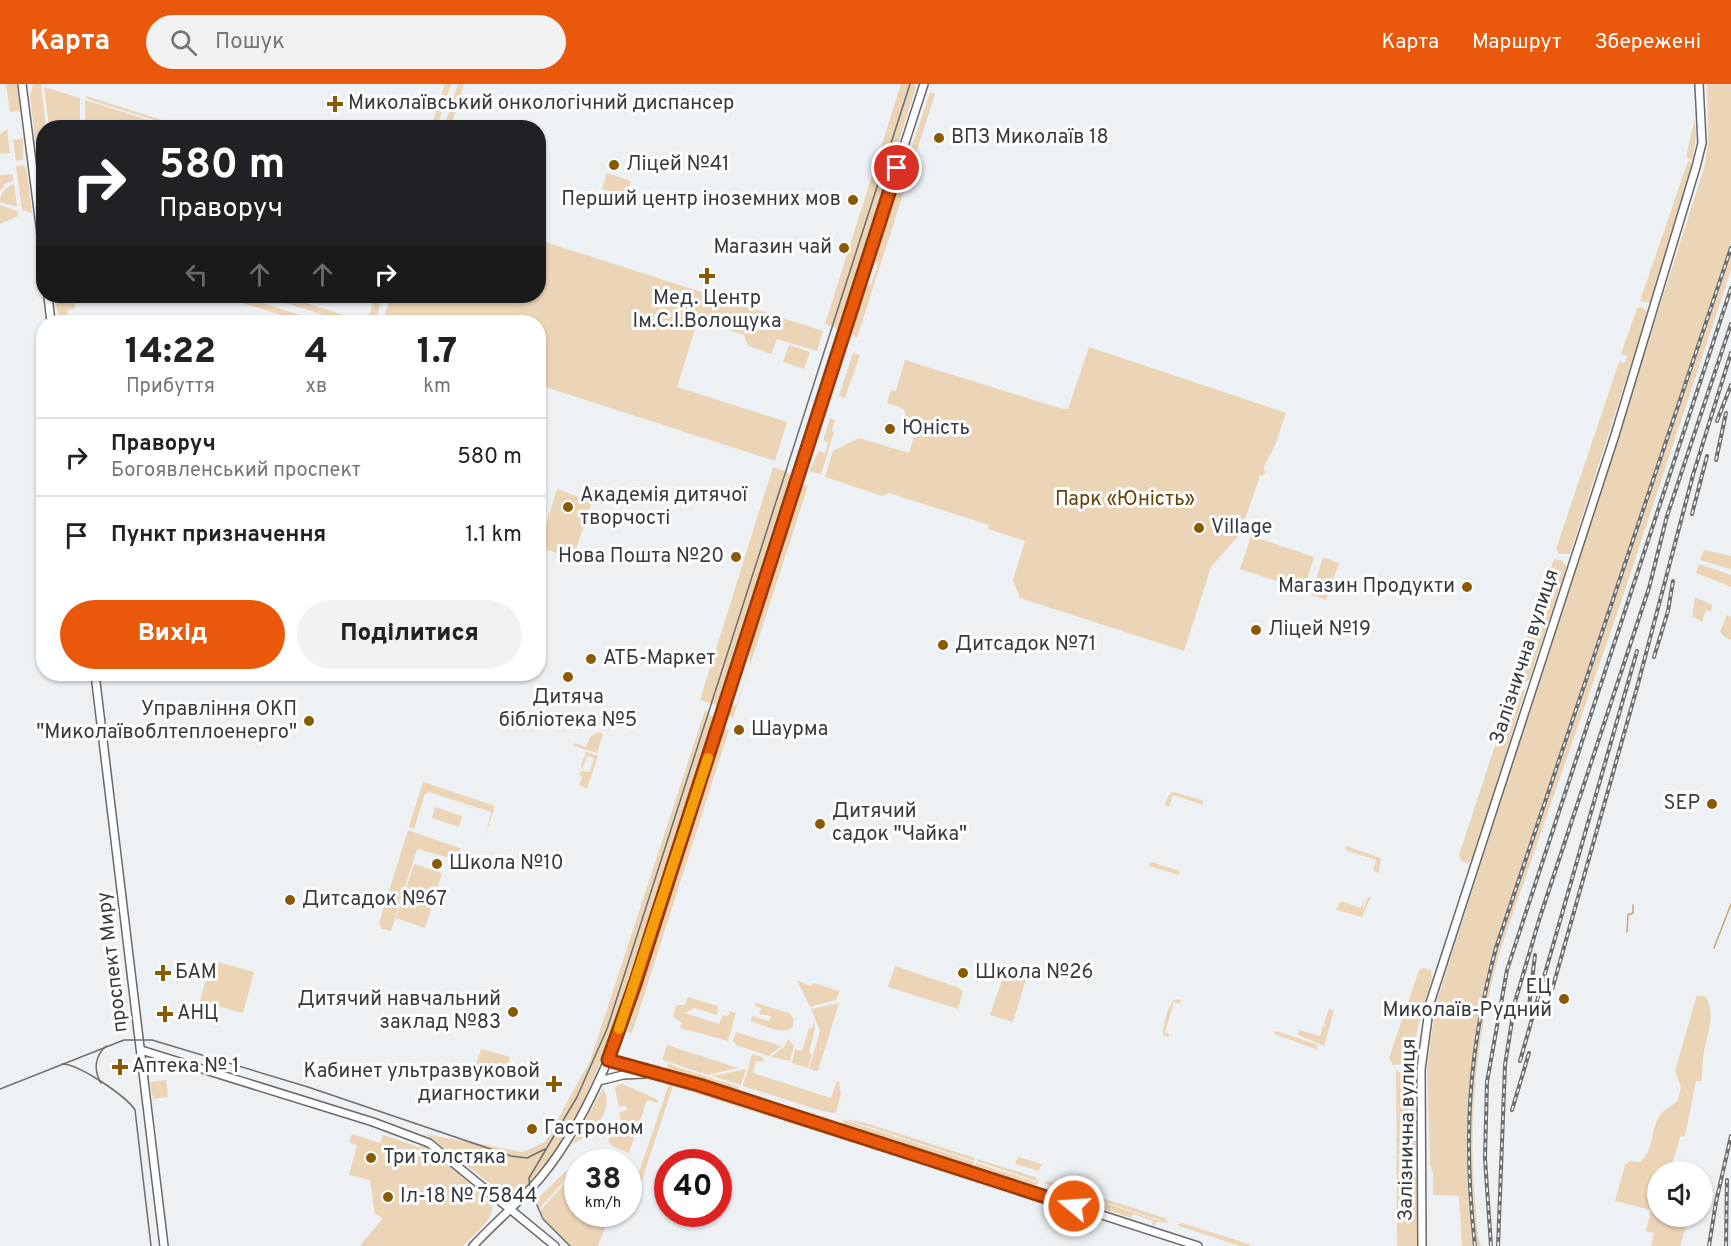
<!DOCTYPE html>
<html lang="uk">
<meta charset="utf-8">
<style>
:root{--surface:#fff;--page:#f2f2f2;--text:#222;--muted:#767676;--line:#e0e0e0;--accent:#ea580c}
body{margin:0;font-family:Overpass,sans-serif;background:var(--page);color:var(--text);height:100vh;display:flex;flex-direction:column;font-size:22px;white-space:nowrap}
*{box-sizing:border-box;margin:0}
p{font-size:20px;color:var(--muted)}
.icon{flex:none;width:33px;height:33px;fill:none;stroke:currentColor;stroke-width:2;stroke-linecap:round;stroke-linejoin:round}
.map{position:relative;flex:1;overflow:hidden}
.side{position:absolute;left:36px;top:231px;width:510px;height:366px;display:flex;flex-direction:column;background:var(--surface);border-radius:24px;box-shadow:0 2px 4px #0004}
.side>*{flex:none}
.top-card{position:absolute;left:36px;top:36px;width:510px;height:183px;border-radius:24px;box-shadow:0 2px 4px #0004;background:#202124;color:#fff;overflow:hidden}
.tools{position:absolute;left:1647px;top:1077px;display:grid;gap:12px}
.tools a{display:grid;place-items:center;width:66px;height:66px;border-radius:50%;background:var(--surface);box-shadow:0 2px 4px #0004;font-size:30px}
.speed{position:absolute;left:564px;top:1065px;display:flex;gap:12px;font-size:30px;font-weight:700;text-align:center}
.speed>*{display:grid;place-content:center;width:78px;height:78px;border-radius:50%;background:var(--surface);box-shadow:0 2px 4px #0004;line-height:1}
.speed small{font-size:15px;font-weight:400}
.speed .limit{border:9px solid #d22;background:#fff;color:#111}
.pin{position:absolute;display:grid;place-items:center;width:51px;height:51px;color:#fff;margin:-26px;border:3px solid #fff;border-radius:50%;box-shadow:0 2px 6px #0007}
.me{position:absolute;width:66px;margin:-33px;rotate:288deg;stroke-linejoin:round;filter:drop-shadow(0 0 4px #0008)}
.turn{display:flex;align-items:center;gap:21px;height:126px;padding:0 24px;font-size:27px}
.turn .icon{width:78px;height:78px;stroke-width:2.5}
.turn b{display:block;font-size:42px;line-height:51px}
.lanes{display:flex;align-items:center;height:57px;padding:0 24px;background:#0003;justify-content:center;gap:30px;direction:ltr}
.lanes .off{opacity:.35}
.eta{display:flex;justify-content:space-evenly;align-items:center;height:102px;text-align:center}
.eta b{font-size:36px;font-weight:800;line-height:42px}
.button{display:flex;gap:12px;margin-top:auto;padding:12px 24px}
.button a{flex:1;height:69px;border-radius:36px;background:var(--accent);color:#fff;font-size:24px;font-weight:800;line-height:69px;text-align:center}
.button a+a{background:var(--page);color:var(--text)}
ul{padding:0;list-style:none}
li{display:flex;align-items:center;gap:18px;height:78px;padding:0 24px;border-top:2px solid var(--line)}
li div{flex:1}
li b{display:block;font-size:22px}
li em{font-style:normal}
header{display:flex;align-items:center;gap:36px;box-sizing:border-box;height:84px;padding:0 30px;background:var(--accent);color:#fff}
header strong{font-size:28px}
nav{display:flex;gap:33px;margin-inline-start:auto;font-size:21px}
.search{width:420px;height:54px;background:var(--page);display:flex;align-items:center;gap:15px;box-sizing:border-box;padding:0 21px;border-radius:33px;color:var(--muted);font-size:22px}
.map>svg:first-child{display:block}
.green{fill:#ecd5b7}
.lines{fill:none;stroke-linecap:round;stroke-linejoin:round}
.stream{stroke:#c7a373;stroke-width:1.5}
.secondary-casing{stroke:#67696c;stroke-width:10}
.secondary{stroke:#fff;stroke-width:7}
.tram{stroke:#6c6e6f;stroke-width:1.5}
.rail-casing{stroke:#6c6e6f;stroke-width:4}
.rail{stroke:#fdfeff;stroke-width:1.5;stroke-dasharray:4.5;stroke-linecap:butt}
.route-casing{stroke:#983908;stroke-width:15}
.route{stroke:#ea580c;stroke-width:10}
.slow{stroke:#f59e0b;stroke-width:10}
.poi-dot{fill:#895a00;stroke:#fdfeff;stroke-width:2}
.labels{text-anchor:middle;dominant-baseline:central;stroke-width:6;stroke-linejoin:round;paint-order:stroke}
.poi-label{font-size:20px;fill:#38393a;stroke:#fdfeff;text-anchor:start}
.park-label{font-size:20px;fill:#654204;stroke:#fdfeff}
.street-label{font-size:20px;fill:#38393a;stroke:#fdfeff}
</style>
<header>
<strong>Карта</strong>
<div class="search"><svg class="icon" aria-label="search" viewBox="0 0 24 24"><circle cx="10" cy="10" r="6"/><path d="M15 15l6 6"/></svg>Пошук</div>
<nav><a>Карта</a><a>Маршрут</a><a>Збережені</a></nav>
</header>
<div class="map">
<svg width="1731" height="1162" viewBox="0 0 1731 1162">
<rect width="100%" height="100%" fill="#eef1f4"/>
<!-- green -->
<g class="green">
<polygon points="6,0 17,0 20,27 10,28"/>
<polygon points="33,0 41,0 46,43 44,44 43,122 30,12"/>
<polygon points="445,0 451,0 437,43 431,43"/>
<polygon points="458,0 464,0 451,43 444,43"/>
<polygon points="901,0 914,0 916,3 840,242 836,244 825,240"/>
<path d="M1707,0h24v161l-236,703c-27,104 -35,190 -21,298h-12l-3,-50 -26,-1v-22l-3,-8 -3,-99 9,-63 269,-838 3,-25z"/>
<polygon points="44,3 80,14 80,42 49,43"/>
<polygon points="930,8 935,10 857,254 850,248 865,202 871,200 878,180 874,177"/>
<polygon points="86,12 184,43 176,43 87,15"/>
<polygon points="85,16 171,43 144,43 146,37 144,36 141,43 104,43 103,40 85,41"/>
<polygon points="1695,34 1696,54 1692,76 1686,73"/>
<polygon points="7,45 10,69 0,70 0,50"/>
<polygon points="23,54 23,76 16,77 13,56"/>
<polygon points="1688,77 1691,78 1691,86 1652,219 1640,217"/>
<polygon points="24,81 27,88 32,129 22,126 16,82"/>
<polygon points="607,89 631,97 626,113 602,105"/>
<polygon points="13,90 13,97 5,100 0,108 0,91"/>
<path d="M14,100l3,23 -17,-5c0,-10 6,-15 14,-18z"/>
<polygon points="0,121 17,127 18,132 0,140"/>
<polygon points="539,156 823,247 817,267 777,255 771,270 748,262 744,251 698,236 677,303 787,338 775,377 539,301 538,238 382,238 391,212 538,212"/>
<path d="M1731,167v19l-111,335 -120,346c-24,85 -33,171 -24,260 1,10 1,29 6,35h-5c-11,-91 -10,-180 11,-269z"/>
<polygon points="55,212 74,212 75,225 67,226 68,238 63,238 62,232 57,228"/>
<polygon points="221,212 240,212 323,238 302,238"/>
<polygon points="263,212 284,212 366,238 346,238"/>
<polygon points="375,212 383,212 375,238 367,238"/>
<polygon points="1640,223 1644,224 1647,230 1570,470 1559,470 1556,465 1619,278 1625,279 1627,272 1621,270 1637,224"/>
<polygon points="789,261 810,268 804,285 783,278"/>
<polygon points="1089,263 1286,329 1275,361 1264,383 1265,390 1260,392 1240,450 1211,483 1184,567 1020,514 1013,496 1025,457 988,445 989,441 889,409 882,412 825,393 833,367 859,354 909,369 919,336 906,333 904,325 887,319 891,306 896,307 905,276 1059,324 1068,325"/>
<polygon points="853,269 860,271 845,314 839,312"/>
<polygon points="830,334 835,336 832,347 834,348 821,390 809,387 819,367 825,369 828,358 823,357"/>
<polygon points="773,383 789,389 792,393 719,619 716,621 700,616"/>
<polygon points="803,400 808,402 733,634 728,631 731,621 736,622 750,581 749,567"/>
<polygon points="557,405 592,418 573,475 539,463"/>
<polygon points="1251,452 1314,473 1304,506 1240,485"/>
<polygon points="1704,466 1731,472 1731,485 1700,476"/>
<polygon points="1323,473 1339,479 1326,516 1311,511"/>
<polygon points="1554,475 1562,476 1567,483 1529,596 1524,598 1513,592"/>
<polygon points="1699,480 1731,491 1731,503 1696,489"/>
<polygon points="1695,513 1712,521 1711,528 1706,526 1702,538 1692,532"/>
<polygon points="1727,531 1731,533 1731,556 1723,552 1720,547"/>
<polygon points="1515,601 1521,602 1525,607 1473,775 1467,779 1461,777 1459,771"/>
<path d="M705,626l9,8c-20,62 -40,124 -60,186 -24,75 -71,248 -139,289l-14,-1 -76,-58 98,18 22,-10 45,-81z"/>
<polygon points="724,644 729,646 632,949 627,948"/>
<polygon points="598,648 603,650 597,669 574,662 575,659 586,663 590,653"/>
<polygon points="586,668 598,672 587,705 579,701 582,693 579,690 582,687 590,688 594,674 587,672 582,686 581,681"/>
<polygon points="423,698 495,722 485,753 491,728 429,708 425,710 414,745 409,743"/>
<polygon points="1173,708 1202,716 1204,721 1173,711 1169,723 1165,721 1169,711"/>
<polygon points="435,723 462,732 459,743 432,734"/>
<polygon points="408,746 462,765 447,773 417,765 391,847 382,845 379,839"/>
<polygon points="1346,762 1381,774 1379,789 1373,787 1376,776 1345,766"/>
<polygon points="1151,778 1180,787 1179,791 1149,782"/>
<polygon points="414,780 442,789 425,844 396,834"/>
<polygon points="1368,813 1371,813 1362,833 1336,826 1341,817 1361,824 1364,814 1362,828"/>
<polygon points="211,876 254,888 243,929 200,917"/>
<polygon points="895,882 957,903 963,907 958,925 888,903"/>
<polygon points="1423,884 1431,886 1432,894 1417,947 1414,971 1410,979 1393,981 1389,974 1419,886"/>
<polygon points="1006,885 1027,892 1013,938 990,931"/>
<polygon points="797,896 810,902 814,899 840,907 836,916 810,923"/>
<path d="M1697,911l9,2c11,22 -1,40 -3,62 -1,7 0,14 -2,22h-5l-11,55 -5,1 -10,34 -12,1v44l31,1 -9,29h-29l3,-13 -8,-2 5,-21 -36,-9 10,-36 4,-4 11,1c12,-9 11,-26 16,-39 7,-16 13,-13 22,-23l3,-13 -6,-16z"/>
<polygon points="688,913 718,922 717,931 694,924 685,929 719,940 723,931 728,932 730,927 736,929 728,957 680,944 682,939 673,933 676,921 685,921"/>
<path d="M1176,915l5,1 -1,4 -6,-2 -9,30 4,2v3l-6,-2c1,-12 4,-30 13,-36z"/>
<path d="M756,919l33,10 5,6 -1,8c-11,9 -30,-2 -42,-6l1,-5 17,5 2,-5 -12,-2 2,-6 -6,-2z"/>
<polygon points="839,919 818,987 809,985 820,947 811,925"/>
<polygon points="1329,924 1334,927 1324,962 1298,951 1299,946 1320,952 1323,942 1326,943 1324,940"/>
<polygon points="814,937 815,944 809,969 812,970 808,984 792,979 795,965 802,967 809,944 812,945"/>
<polygon points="1276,947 1316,960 1318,966 1274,950"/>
<polygon points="736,948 781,962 769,972 736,961 733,957"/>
<polygon points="788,955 794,962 790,977 771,973 785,962"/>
<polygon points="667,961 738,984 708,991 662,976"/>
<polygon points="481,965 510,973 504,993 475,985"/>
<polygon points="752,970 764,974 763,978 756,977 753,989 831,1014 837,997 839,998 841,1010 836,1029 822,1027 743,1002"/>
<polygon points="668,980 739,1003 737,1007 667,985"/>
<polygon points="746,985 741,1001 712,992"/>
<polygon points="1396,986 1415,997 1416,1067 1413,1069 1415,1086 1418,1093 1418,1162 1397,1162"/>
<polygon points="166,996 168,1013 153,1015 150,998"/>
<polygon points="670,997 852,1053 851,1058 673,1002 641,1099 635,1100"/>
<polygon points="623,1000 658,1016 658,1019 647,1016 629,1069 612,1062 608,1057 613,1048 622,1053 629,1040 620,1035 620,1028 627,1026 626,1022 619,1023 615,1005 618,1000"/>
<path d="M603,1004c13,21 -11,48 -31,56z"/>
<polygon points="845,1035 866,1039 975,1074 974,1077"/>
<polygon points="844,1036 974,1078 972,1084 847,1044 843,1040"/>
<path d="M352,1050l28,9 3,-8 36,12 4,-3 14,8 53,47c10,17 -16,35 -27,47h-103l23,-28 -8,-4 -5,-34 -21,-5 8,-30 -8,-2z"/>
<polygon points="1018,1073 1042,1080 1039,1087 1015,1080"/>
<polygon points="977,1075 1035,1093 1039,1098 977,1077"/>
<polygon points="976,1079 1039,1099 1032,1104 974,1085"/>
<polygon points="566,1087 571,1089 539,1125 537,1115"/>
<polygon points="573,1090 577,1091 578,1130 607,1139 598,1162 571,1162 546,1138 540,1127"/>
<polygon points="1048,1097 1165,1134 1169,1139 1044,1099"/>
<polygon points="1053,1103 1167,1139 1156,1138 1155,1142 1152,1141 1153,1137 1133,1130 1132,1134 1058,1112"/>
<polygon points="1182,1139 1249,1160 1251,1162 1240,1162 1176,1141"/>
</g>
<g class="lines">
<!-- stream -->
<g class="stream">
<polyline points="1627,848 1628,831 1633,829 1633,821"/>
<polyline points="1714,864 1731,820"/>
</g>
<defs>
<g id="secondary">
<polyline points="22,0 44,173"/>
<polyline points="48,212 51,238"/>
<polyline points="95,590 164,1162"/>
<polyline points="141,966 373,1038 429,1059 555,1162"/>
<polyline points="608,976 677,994 1198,1162"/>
<polyline points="599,997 623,991 644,990"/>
<path d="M473,1162c22,-24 47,-44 68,-69 30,-36 52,-81 70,-124l313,-969"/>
<polyline points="1422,1162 1421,985 1430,919 1615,351 1696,83 1702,59 1699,0"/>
</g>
</defs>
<!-- secondary casing -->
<use href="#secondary" class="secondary-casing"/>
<!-- secondary -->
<use href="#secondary" class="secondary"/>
<!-- tram -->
<g class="tram">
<path d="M62,980c17,0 64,32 73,46l16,136"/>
<path d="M101,999c-8,-13 -6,-27 5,-37"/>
<polyline points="0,1005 124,956 152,956 308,1003 511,1072 527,1074 545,1065"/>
<polyline points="570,1162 543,1135 530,1105 529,1094 577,1013 607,945 910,0"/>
</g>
<defs>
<g id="rail">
<polyline points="1717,337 1731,301"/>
<polyline points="1716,376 1726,329"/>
<polyline points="1692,430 1707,372"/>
<polyline points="1654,573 1668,527 1673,497"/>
<polyline points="1528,931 1535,871"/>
<polyline points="1545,931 1638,600 1693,391 1731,269"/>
<polyline points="1520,977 1637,567"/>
<polyline points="1512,1026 1529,969"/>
<path d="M1475,1162c-12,-107 -7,-194 21,-298l235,-700"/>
<polyline points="1491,1162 1485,1075 1487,998 1507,886 1731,204"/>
<polyline points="1498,1162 1505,981 1515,918 1540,833 1649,504 1667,432 1731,240"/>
<polyline points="1709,1162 1716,1118 1731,1052"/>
<polyline points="1726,1162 1727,1096"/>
</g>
</defs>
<!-- rail casing -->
<use href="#rail" class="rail-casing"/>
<!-- rail -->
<use href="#rail" class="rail"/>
</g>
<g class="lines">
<defs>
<polyline id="route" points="897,84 635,900 608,976 699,1001 1074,1122"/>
</defs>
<!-- route casing -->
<use href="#route" class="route-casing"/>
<!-- route -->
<use href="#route" class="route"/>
<!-- slow -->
<polyline class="slow" points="619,945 708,674"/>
</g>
<!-- markers -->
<g class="poi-dot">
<path d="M332 11h6v6h6v6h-6v6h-6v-6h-6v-6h6z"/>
<circle cx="939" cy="54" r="6"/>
<circle cx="614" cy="81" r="6"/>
<circle cx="853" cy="116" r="6"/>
<circle cx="844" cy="164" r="6"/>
<path d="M704 183h6v6h6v6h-6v6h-6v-6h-6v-6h6z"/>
<circle cx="890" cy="345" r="6"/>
<circle cx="568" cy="423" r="6"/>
<circle cx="1199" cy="444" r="6"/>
<circle cx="736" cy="473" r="6"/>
<circle cx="1467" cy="503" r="6"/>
<circle cx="1256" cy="546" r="6"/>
<circle cx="943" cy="561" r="6"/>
<circle cx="591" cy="575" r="6"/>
<circle cx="568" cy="593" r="6"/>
<circle cx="309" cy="637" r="6"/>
<circle cx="739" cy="646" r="6"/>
<circle cx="1712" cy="720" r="6"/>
<circle cx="820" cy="740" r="6"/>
<circle cx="437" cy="780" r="6"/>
<circle cx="290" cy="816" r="6"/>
<path d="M160 880h6v6h6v6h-6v6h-6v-6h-6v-6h6z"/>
<circle cx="963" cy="889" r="6"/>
<circle cx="1564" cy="915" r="6"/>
<circle cx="513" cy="928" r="6"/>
<path d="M162 921h6v6h6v6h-6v6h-6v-6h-6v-6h6z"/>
<path d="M117 974h6v6h6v6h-6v6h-6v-6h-6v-6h6z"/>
<path d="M551 991h6v6h6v6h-6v6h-6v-6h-6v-6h6z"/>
<circle cx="532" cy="1045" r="6"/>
<circle cx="371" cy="1074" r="6"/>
<circle cx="388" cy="1113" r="6"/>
</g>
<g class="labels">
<!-- poi labels -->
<g class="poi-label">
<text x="348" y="20">Миколаївський онкологічний диспансер</text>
<text x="951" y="54">ВПЗ Миколаїв 18</text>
<text x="626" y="81">Ліцей №41</text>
<text x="841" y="116" text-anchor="end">Перший центр іноземних мов</text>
<text x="832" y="164" text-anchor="end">Магазин чай</text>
<text x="707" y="215" text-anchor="middle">Мед. Центр<tspan x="707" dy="23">Ім.С.І.Волощука</tspan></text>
<text x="902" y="345">Юність</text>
<text x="580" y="412">Академія дитячої<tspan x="580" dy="23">творчості</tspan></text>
<text x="1211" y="444">Village</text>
<text x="724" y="473" text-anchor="end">Нова Пошта №20</text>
<text x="1455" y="503" text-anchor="end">Магазин Продукти</text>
<text x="1268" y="546">Ліцей №19</text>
<text x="955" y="561">Дитсадок №71</text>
<text x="603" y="575">АТБ-Маркет</text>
<text x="568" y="614" text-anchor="middle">Дитяча<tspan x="568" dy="23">бібліотека №5</tspan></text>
<text x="297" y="626" text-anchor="end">Управління ОКП<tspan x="297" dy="23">"Миколаївоблтеплоенерго"</tspan></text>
<text x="751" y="646">Шаурма</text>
<text x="1700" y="720" text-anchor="end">SEP</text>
<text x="832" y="728">Дитячий<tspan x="832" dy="23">садок "Чайка"</tspan></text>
<text x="449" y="780">Школа №10</text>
<text x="302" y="816">Дитсадок №67</text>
<text x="175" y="889">БАМ</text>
<text x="975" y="889">Школа №26</text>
<text x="1552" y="904" text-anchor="end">ЕЦ<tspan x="1552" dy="23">Миколаїв-Рудний</tspan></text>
<text x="501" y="916" text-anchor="end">Дитячий навчальний<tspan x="501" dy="23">заклад №83</tspan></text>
<text x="177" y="930">АНЦ</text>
<text x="132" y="983">Аптека № 1</text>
<text x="540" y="988" text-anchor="end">Кабинет ультразвуковой<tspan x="540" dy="23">диагностики</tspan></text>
<text x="544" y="1045">Гастроном</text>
<text x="383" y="1074">Три толстяка</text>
<text x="400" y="1113">Іл-18 № 75844</text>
</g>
<!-- park labels -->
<g class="park-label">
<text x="1125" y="416">Парк «Юність»</text>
</g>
<!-- street labels -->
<g class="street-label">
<text transform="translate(1525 573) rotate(-72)">Залізнична вулиця</text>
<text transform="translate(113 878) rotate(-97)">проспект Миру</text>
<text transform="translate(1408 1046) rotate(-89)">Залізнична вулиця</text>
</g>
</g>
</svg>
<div class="tools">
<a><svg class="icon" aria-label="sound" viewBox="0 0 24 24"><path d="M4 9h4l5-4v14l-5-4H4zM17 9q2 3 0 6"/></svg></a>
</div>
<div class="speed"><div>38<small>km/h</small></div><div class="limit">40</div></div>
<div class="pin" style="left:897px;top:84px;background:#d93025"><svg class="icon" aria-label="arrive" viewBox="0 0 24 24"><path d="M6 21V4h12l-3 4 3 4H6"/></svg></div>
<svg class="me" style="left:1074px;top:1122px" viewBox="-20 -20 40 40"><circle r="17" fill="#ea580c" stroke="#fff" stroke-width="3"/><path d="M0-11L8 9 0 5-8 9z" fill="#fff"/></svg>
<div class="top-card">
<div class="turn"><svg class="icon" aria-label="right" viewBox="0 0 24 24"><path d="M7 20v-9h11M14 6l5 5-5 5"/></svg><div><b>580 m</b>Праворуч</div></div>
<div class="lanes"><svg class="icon off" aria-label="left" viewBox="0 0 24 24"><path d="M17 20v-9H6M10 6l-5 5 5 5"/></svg><svg class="icon off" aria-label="ahead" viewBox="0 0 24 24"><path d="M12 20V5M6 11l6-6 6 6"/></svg><svg class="icon off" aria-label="ahead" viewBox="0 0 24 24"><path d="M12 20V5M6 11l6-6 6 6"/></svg><svg class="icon" aria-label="right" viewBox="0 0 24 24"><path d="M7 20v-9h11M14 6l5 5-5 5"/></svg></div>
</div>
<section class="side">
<div class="eta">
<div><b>14:22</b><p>Прибуття</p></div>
<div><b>4</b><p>хв</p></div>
<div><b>1.7</b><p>km</p></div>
</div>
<ul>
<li><svg class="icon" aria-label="right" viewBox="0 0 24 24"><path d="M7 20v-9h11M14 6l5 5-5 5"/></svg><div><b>Праворуч</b><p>Богоявленський проспект</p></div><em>580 m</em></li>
<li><svg class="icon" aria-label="arrive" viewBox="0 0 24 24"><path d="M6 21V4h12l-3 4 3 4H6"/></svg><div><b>Пункт призначення</b></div><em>1.1 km</em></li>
</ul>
<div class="button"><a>Вихід</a><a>Поділитися</a></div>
</section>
</div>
